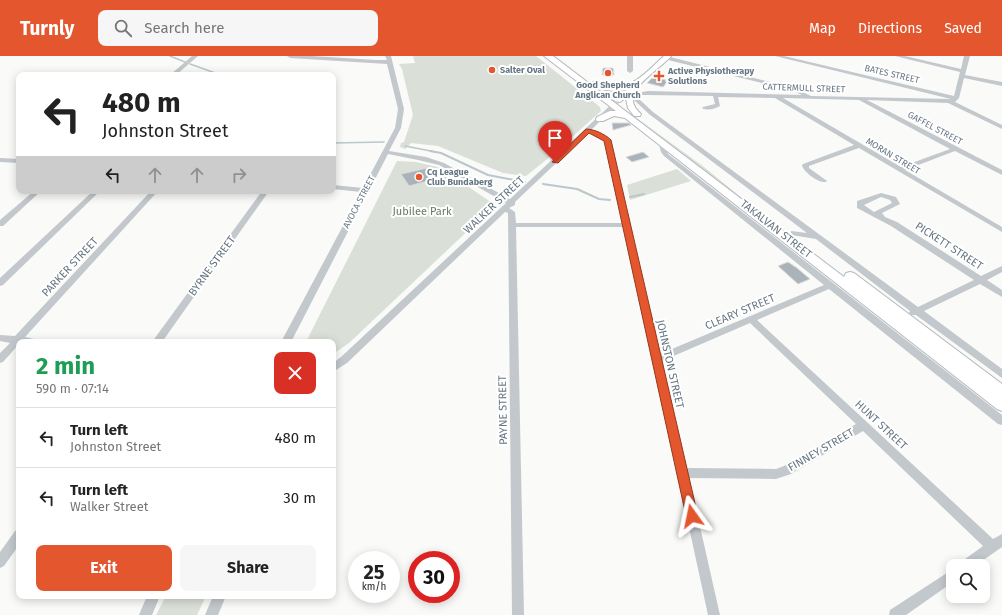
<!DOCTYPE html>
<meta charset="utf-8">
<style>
:root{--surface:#fff;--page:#f6f6f6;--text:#222;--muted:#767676;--line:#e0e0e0;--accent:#e4572e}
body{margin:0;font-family:"Fira Sans",sans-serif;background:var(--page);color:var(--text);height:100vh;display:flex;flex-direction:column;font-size:15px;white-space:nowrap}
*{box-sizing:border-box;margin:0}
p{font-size:13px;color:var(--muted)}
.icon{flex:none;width:22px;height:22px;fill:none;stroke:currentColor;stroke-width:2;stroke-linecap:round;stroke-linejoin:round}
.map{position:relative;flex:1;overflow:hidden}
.drawer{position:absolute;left:16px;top:283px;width:320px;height:260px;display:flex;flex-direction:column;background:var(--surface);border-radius:8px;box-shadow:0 2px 10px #0003}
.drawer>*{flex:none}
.banner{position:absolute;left:16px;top:16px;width:320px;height:122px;border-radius:8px;box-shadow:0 2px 10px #0003;background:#fff;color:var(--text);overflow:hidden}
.tools{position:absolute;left:946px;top:503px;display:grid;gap:8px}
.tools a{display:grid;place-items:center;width:44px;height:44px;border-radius:8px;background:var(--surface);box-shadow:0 2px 10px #0003;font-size:20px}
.speed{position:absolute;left:348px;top:495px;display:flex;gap:8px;font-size:20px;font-weight:700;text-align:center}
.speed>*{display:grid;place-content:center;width:52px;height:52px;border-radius:50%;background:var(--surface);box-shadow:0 2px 10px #0003;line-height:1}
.speed small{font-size:10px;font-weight:400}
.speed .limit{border:6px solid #d22;background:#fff;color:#111}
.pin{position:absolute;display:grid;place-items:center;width:34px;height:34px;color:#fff;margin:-41px -17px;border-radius:50% 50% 50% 0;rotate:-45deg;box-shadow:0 0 4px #0007}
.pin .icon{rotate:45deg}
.me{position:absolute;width:44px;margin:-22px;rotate:348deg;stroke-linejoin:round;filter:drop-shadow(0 0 3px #0008)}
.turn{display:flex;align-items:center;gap:14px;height:84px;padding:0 20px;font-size:18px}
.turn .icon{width:52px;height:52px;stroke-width:2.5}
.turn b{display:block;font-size:28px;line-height:34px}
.lanes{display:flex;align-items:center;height:38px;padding:0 20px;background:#0003;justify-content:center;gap:20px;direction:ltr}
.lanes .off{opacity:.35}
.round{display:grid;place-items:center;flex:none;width:42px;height:42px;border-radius:8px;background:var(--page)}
.overview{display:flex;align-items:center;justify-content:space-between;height:68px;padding:0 20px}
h1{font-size:24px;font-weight:700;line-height:30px;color:#1e9e55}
.cta{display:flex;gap:8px;margin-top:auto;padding:8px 20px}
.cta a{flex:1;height:46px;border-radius:8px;background:var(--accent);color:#fff;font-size:16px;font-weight:700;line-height:46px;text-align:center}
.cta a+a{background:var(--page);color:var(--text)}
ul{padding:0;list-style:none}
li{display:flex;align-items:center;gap:12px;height:60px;padding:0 20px;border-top:1px solid var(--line)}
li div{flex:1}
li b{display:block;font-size:15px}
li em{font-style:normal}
header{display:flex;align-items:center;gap:24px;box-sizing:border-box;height:56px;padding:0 20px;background:var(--accent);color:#fff}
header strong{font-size:19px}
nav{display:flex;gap:22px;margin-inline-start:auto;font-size:14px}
.search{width:280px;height:36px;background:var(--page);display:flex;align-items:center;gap:10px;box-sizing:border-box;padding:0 14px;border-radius:8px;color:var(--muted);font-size:15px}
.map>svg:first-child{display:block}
.green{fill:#dadfd7}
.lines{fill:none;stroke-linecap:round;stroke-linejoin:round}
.stream-far1{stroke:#bbc7cb;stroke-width:1.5}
.stream{stroke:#bbc7cb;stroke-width:2}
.building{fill:#aab3b9;stroke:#dcdcda}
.major-casing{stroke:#b5babe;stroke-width:2}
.highway-casing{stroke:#b4b9bd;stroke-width:2}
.minor{fill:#c3c8cc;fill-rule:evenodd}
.major{fill:#fff;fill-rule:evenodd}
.highway{fill:#fff;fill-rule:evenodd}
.route{fill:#e4572e;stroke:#94391e}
.poi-dot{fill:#e4572e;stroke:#fff;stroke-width:1.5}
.labels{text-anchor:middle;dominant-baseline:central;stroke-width:4;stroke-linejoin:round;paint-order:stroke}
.far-poi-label{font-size:9px;font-weight:bold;fill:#657683;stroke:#fff;text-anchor:start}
.far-street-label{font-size:9px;fill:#657683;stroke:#fff}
.street-label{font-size:11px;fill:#657683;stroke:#fff}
.park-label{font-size:11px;fill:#687a64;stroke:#fff}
</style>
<header>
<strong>Turnly</strong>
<div class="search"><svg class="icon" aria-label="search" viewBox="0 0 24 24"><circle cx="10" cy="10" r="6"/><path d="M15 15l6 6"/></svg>Search here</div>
<nav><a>Map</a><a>Directions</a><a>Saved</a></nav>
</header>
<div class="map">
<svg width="1002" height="559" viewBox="0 0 1002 559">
<rect width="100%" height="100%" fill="#fafaf8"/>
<!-- green -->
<g class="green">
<polygon points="413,0 536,0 600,51 601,55 551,100 526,120 503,117 438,90 411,87 405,93 400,91 401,87 404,86 413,59 402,13 399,8 415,7"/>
<polygon points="627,55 704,111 765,161"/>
<polygon points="397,105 416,106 441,112 495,149 349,287 333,298 333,286 306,286"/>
<polygon points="677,113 691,125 630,144 627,129"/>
<polygon points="166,540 206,540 197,559 156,559"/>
</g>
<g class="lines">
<!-- stream-far1 -->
<g class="stream-far1">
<polyline points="170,0 185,6"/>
<polyline points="190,8 221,19"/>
<polyline points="333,87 384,86"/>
<polyline points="405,90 436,96"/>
</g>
<!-- stream -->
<g class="stream">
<polyline points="430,95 441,97 488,119 525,126"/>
<polyline points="543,128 577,133 599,143 610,144"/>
<polyline points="630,141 644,138"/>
</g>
</g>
<!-- building -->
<g class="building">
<polygon points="603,12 613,12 614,19 602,19"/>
<polygon points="653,21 666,24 665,25 667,26 663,31 647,27"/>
<polygon points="612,67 629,67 631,69 613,74"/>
<polygon points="643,96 649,101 632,106 626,101"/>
<polygon points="427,112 436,123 409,130 401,118"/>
<polygon points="788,206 797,212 810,223 798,228 778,210"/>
</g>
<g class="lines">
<defs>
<path id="major" d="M664,0h7c-9,11 -40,30 -38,44 0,6 4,10 8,14l-1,2h-6l-6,-8 -2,-9 1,-2 -7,5 -6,-1 12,-11c-11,2 -25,1 -34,-7l3,-2c5,1 9,4 15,5 23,4 38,-16 54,-30z"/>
<polygon id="highway" points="544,0 553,0 844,221 846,217 850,216 854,217 1002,328 1002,355 997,353 625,62 614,60 603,65 597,65 596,63 597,61 610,55 616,55"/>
</defs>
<!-- major casing -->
<use href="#major" class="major-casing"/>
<!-- highway casing -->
<use href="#highway" class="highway-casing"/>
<!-- minor -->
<g class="minor">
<polygon points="192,0 198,0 176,19 170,19"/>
<path d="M287,0h25l64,4h11l-2,-4h6l13,53 -3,19 -12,23 37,6 18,6 66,36 106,-99h4v2l-29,28 14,6 6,5 49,213 164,-69 -160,-129 -3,-4 -3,-11 3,-2 3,2 4,13 334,261v10l-4,-1 -169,-135 -72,31 236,219 9,-5v13l-27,19h-16l2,-4 22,-16 -120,-115 -72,43 -15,5 -87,-1 31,137h-12l-84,-388h-108l8,388h-12l-4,-402 -3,-1 -158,151 -14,9v-9l8,-6 165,-154 -67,-38 -21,-5 -30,-6 -97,188h-10l80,-150 -28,-3v-4l30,3 32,-60 3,-19 -11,-45 -97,-6zM588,77l13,5 4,4 18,81h-107l-1,-11 -6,-4 6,-3v-3zM750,267l106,101 -72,42 -8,3 -89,-1 -25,-107z"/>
<polygon points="627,0 633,0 633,15 630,17 627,15"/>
<path d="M666,0l128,32 17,8 140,3 -176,-43h9l170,40 6,-24 -65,-16h10l56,13 3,-13h6l-5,19 37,7v4l-38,-8 -5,20 -4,4 47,23v4l-54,-26 -81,-3 135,70v5l-2,-1 -45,-23 -50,19 97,57v5l-143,-84 -50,18v2l18,13 -1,1c-7,1 -22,-9 -24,-17l1,-1 51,-19 -79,-47 -57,-1 2,9c-5,3 -13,5 -18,2l1,-1 12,-3 -2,-8 -65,-1h-7l-2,4 14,13 265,195 56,-27 -83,-54 -34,-18v-7l24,-8 15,4 4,7 -18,9 3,4 12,5 84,54 21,-10v6l-15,8 15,10v7l-22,-13 -56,27 78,58v9l-86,-63h-6l-1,-2 1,-2 -94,-72 -25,-4v-4l16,2 -158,-119 -16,-15 4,-6 11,-2 154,4 -12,-5 -126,-31v-2zM783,42l76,2 91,49 -49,18zM881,141l9,3 2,3 -18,9 -10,-7z"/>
<polygon points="0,102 19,103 19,107 0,106"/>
<polygon points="34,135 41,135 3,170 0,170 0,164"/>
<polygon points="93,135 100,135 3,229 0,230 0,222"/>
<polygon points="151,135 158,135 25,281 38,284 40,286 19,286 19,288 3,306 0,307 0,297 10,287 0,285 0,279 15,280"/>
<polygon points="262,135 269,135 162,286 152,286"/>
<polygon points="19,473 19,489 4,510 0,512 0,496 15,475"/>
<polygon points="953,513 953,526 906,559 889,559 890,554"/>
<polygon points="147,540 160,540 152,559 139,559"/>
<polygon points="213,540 226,540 218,559 205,559"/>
</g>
<!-- major -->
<use href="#major" class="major"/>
<!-- highway -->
<use href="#highway" class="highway"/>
</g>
<!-- route -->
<path class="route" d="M586,73c8,0 19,5 25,11l87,376 -2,4 -4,2 -4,-2 -2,-4 -82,-375 -15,-8 -31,30 -6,-1z"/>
<!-- markers -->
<g class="poi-dot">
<circle cx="492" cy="14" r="4"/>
<circle cx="608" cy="17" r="4"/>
<path d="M657 14h4v4h4v4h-4v4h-4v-4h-4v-4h4z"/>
<circle cx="419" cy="121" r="4"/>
</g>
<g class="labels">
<!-- far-poi labels -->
<g class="far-poi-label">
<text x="500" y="14">Salter Oval</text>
<text x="668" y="15">Active Physiotherapy<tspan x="668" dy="10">Solutions</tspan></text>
<text x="608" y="29" text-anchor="middle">Good Shepherd<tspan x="608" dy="10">Anglican Church</tspan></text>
<text x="427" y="116">Cq League<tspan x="427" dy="10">Club Bundaberg</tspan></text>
</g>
<!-- far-street labels -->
<g class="far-street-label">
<text transform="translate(892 18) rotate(13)">BATES STREET</text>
<text transform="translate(804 32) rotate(2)">CATTERMULL STREET</text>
<text transform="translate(935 72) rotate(28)">GAFFEL STREET</text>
<text transform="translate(893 100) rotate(31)">MORAN STREET</text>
<text transform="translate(359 146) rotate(-62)">AVOCA STREET</text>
</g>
<!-- street labels -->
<g class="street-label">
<text transform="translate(494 149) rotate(-43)">WALKER STREET</text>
<text transform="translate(776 173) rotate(38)">TAKALVAN STREET</text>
<text transform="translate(949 190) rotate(33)">PICKETT STREET</text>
<text transform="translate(212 210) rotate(-54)">BYRNE STREET</text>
<text transform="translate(70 211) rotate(-47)">PARKER STREET</text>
<text transform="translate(740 256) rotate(-23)">CLEARY STREET</text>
<text transform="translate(670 308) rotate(77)">JOHNSTON STREET</text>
<text transform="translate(503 354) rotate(-91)">PAYNE STREET</text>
<text transform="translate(881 369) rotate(43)">HUNT STREET</text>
<text transform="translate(821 394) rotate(-30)">FINNEY STREET</text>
</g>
<!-- park labels -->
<g class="park-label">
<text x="422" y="155">Jubilee Park</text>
</g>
</g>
</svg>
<div class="tools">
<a><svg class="icon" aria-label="search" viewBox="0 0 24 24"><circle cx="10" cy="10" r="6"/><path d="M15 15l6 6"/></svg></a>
</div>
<div class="speed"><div>25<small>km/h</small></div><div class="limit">30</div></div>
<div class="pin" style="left:555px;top:106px;background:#d93025"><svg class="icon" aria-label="arrive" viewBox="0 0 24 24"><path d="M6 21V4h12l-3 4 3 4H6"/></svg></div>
<svg class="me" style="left:692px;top:460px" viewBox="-20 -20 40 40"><path d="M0-17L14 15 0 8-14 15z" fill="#e4572e" stroke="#fff" stroke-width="4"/></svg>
<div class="banner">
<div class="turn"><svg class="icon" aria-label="left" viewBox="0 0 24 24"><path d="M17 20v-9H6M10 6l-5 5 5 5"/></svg><div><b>480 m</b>Johnston Street</div></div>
<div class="lanes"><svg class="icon" aria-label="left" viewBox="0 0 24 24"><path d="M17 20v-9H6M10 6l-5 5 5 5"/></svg><svg class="icon off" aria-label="ahead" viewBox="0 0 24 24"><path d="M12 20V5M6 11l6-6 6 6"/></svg><svg class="icon off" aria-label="ahead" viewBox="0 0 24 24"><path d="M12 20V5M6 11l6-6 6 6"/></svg><svg class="icon off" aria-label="right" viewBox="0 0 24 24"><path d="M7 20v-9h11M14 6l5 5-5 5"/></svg></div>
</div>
<section class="drawer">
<div class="overview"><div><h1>2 min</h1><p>590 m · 07:14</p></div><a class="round" style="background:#d93025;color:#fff"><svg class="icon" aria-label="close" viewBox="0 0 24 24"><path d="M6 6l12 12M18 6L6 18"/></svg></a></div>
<ul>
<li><svg class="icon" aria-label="left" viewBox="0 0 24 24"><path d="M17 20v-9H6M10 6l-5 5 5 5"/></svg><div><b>Turn left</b><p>Johnston Street</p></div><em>480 m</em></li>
<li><svg class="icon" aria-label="left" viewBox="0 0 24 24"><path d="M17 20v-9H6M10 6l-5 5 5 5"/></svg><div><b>Turn left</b><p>Walker Street</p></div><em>30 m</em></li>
</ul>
<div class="cta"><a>Exit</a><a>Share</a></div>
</section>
</div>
